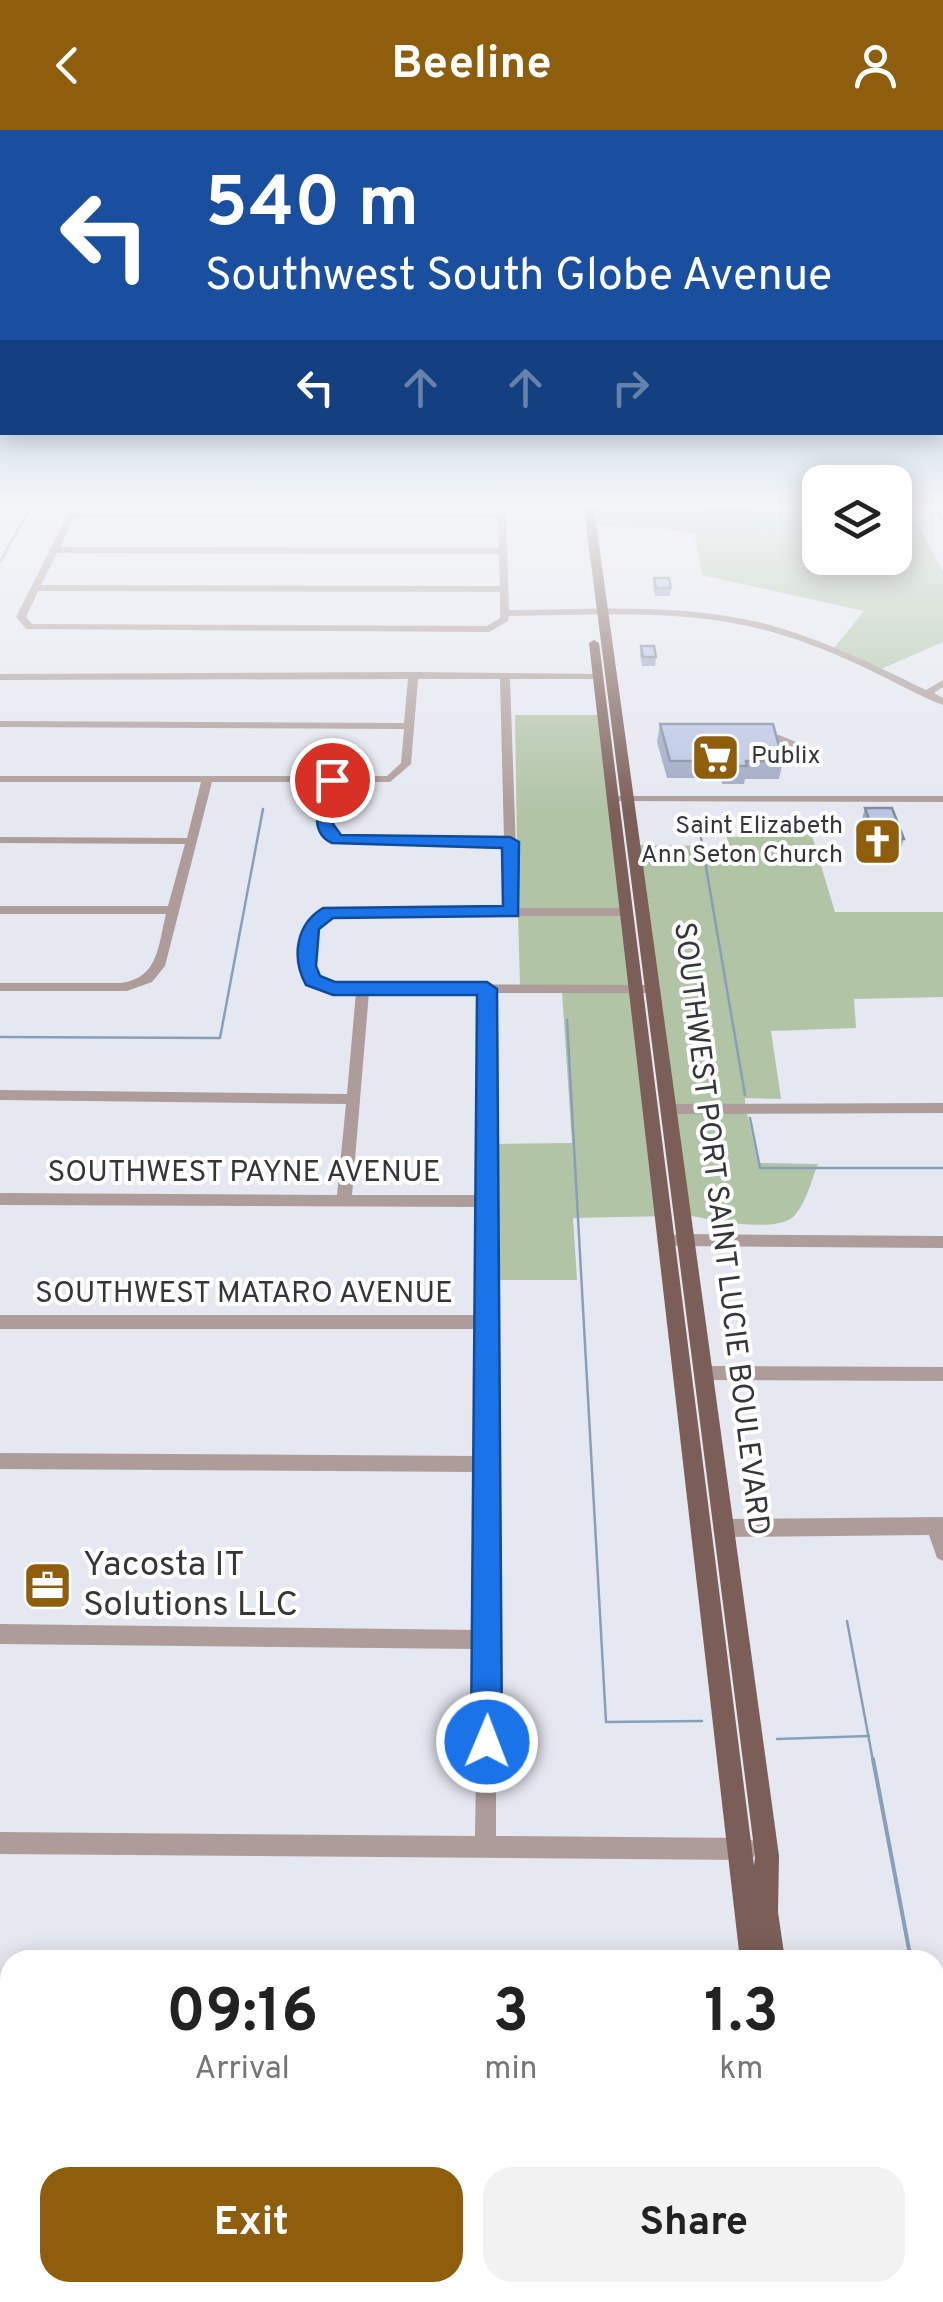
<!DOCTYPE html>
<style>
:root{--surface:#fff;--page:#f2f2f2;--text:#222;--muted:#767676;--accent:#8f5e0c}
body{margin:0;font-family:Overpass,sans-serif;background:var(--page);color:var(--text);height:100vh;display:flex;flex-direction:column;font-size:38px;white-space:nowrap}
*{box-sizing:border-box;margin:0}
p{font-size:32px;color:var(--muted)}
.icon{flex:none;width:55px;height:55px;fill:none;stroke:currentColor;stroke-width:2;stroke-linecap:round;stroke-linejoin:round}
.map{position:relative;flex:1;overflow:hidden}
.details{position:absolute;left:0px;top:1820px;width:945px;height:352px;display:flex;flex-direction:column;background:var(--surface);border-radius:30px 30px 0 0;box-shadow:0 5px 25px #0003}
.details>*{flex:none}
.guide{position:absolute;left:0px;top:0px;width:945px;height:305px;box-shadow:0 5px 25px #0003;background:#1a4fa0;color:#fff;overflow:hidden}
.tools{position:absolute;left:802px;top:335px;display:grid;gap:20px}
.tools a{display:grid;place-items:center;width:110px;height:110px;border-radius:20px;background:var(--surface);box-shadow:0 5px 25px #0003;font-size:50px}
.pin{position:absolute;display:grid;place-items:center;width:85px;height:85px;color:#fff;margin:-42px;border:5px solid #fff;border-radius:50%;box-shadow:0 2px 10px #0007}
.me{position:absolute;width:110px;margin:-55px;rotate:1deg;stroke-linejoin:round;filter:drop-shadow(0 0 8px #0008)}
.turn{display:flex;align-items:center;gap:35px;height:210px;padding:0 40px;font-size:45px}
.turn .icon{width:130px;height:130px;stroke-width:2.5}
.turn b{display:block;font-size:70px;line-height:85px}
.lanes{display:flex;align-items:center;height:95px;padding:0 40px;background:#0003;justify-content:center;gap:50px;direction:ltr}
.lanes .off{opacity:.35}
.eta{display:flex;justify-content:space-evenly;align-items:center;height:170px;text-align:center}
.eta b{font-size:60px;font-weight:700;line-height:70px}
.button{display:flex;gap:20px;margin-top:auto;padding:20px 40px}
.button a{flex:1;height:115px;border-radius:30px;background:var(--accent);color:#fff;font-size:40px;font-weight:700;line-height:115px;text-align:center}
.button a+a{background:var(--page);color:var(--text)}
header{display:flex;justify-content:space-between;align-items:center;height:130px;padding:0 40px;background:var(--accent);color:#fff;font-size:45px;font-weight:700}
.map>svg:first-child{display:block}
.green{fill:#b1c4a6}
.lines{fill:none;stroke-linecap:round;stroke-linejoin:round}
.stream-far1{stroke:#879fb8;stroke-width:2.5}
.stream{stroke:#879fb8;stroke-width:4}
.minor{fill:#ad9c99;fill-rule:evenodd}
.major{fill:#7b5e58;fill-rule:evenodd}
.wall{fill:#a0a9c4}
.building{fill:#bac5e4;stroke:#828aa0;stroke-width:2.5}
.route{fill:#1a73e8;stroke:#114b97;stroke-width:2.5}
.labels{text-anchor:middle;dominant-baseline:central;stroke-width:8;stroke-linejoin:round;paint-order:stroke}
.far-poi-label{font-size:25px;fill:#353639;stroke:#fff;text-anchor:start}
.street-label{font-size:30px;fill:#353639;stroke:#fff}
.near-poi-label{font-size:35px;fill:#353639;stroke:#fff;text-anchor:start}
</style>
<header><svg class="icon" aria-label="back" viewBox="0 0 24 24"><path d="M15 5l-7 7 7 7"/></svg>Beeline<svg class="icon" aria-label="person" viewBox="0 0 24 24"><circle cx="12" cy="8" r="4"/><path d="M4 21q1-7 8-7t8 7"/></svg></header>
<div class="map">
<svg width="943" height="2172" viewBox="0 0 943 2172">
<rect width="100%" height="100%" fill="#e5e8f0"/>
<!-- green -->
<g class="green">
<polygon points="591,378 820,378 820,428 895,428 895,378 909,378 943,441 943,512 881,539 834,518 864,481 702,445 695,405 669,399 594,396"/>
<polygon points="515,585 606,585 630,779 518,779"/>
<polygon points="778,689 807,689 835,782 943,782 943,867 854,869 856,898 771,901 781,969 745,968 745,974 664,974 635,715 728,716 727,707 783,707"/>
<polygon points="518,785 631,785 639,855 520,855"/>
<polygon points="562,862 640,862 668,1086 573,1088 577,1150 495,1150 495,1014 572,1013"/>
<path d="M665,982h82l11,51 60,1c-6,15 -12,39 -23,51 -18,20 -85,4 -109,0z"/>
</g>
<g class="lines">
<!-- stream-far1 -->
<g class="stream-far1">
<polyline points="936,378 943,391"/>
<polyline points="0,432 30,378"/>
<polyline points="701,708 745,965"/>
<polyline points="567,890 606,1592 702,1591"/>
<polyline points="0,907 220,908 263,679"/>
<polyline points="750,988 760,1038 943,1038"/>
<polyline points="847,1491 873,1631"/>
<polyline points="777,1609 869,1606"/>
</g>
<!-- stream -->
<g class="stream">
<polyline points="873,1629 911,1830"/>
<polyline points="935,1956 943,1999"/>
</g>
<!-- minor -->
<g class="minor">
<path d="M71,378h8l-3,6h422v-6h8l3,102c85,-1 171,-7 253,13 58,15 111,41 164,67l17,-10v7l-9,6 9,5v7c-19,-7 -37,-17 -55,-26 -34,-17 -69,-33 -106,-44 -88,-28 -182,-20 -273,-19l-1,5 -19,11 -463,-3 -10,-12zM74,388h424l1,30 -439,-1zM57,423l442,1 1,32 -459,-1zM38,461l462,1v26l-13,8 -455,-2 -6,-7z"/>
<path d="M413,542l189,2v4l-3,1h-89l8,229h109l6,4 -6,4h-295c-21,14 -23,39 -14,61l16,7 314,1 6,4 -6,4h-155l3,208v635l250,2 8,3 3,8 -3,8 -8,3 -746,-6v-22l475,4 3,-187 -478,-5v-20l478,6 1,-158 -479,-3v-16l479,3v-127h-479v-14h480v-108l-480,-2v-12l337,2 9,-91 -346,-4v-10l347,4 9,-102h-23l-24,-9c-15,-27 -10,-62 20,-75h177l-2,-63 -166,-2 -12,-5 -7,-14 7,-42h-114l-47,184 -13,16 -25,9h-127v-8h121c38,-5 37,-38 45,-69h-166v-8h168l17,-62 -185,-1v-6l187,1 14,-56h-201v-6h387l14,-13 3,-34 -404,-2v-6l404,2 4,-44 -408,1v-6zM418,549h82l4,160 -164,-2 -5,-3 -4,-10 6,-42h53l21,-18zM369,862l112,1 -1,202h-128z"/>
<polygon points="771,605 779,605 818,621 809,623 771,609"/>
<polygon points="615,666 943,666 943,672 611,671 610,669"/>
<polygon points="943,973 943,983 668,984 661,979 668,974"/>
<polygon points="677,1104 943,1106 943,1118 677,1116 672,1114 669,1110 672,1106"/>
<polygon points="705,1236 943,1237 943,1251 705,1250 699,1248 697,1243 699,1238"/>
<polygon points="943,1387 943,1431 937,1428 929,1405 724,1407 718,1404 715,1398 718,1392 724,1389"/>
<rect x="0" y="1967" width="10" height="24"/>
</g>
<!-- major -->
<g class="major">
<polygon points="584,378 594,378 779,1726 778,1782 785,1830 740,1830 589,513 594,510 599,513 754,1736 755,1726"/>
<polygon points="782,2162 831,2162 832,2172 783,2172"/>
</g>
</g>
<!-- wall -->
<g class="wall">
<polygon points="701,378 752,378 750,394 707,393"/>
<polygon points="654,448 671,458 670,466 655,466 653,457"/>
<polygon points="641,516 656,527 655,536 642,536 640,525"/>
<polygon points="660,594 783,631 779,649 745,649 744,654 722,654 721,648 667,648 657,612"/>
<polygon points="865,678 904,709 898,727 870,727 860,696"/>
</g>
<!-- building -->
<g class="building">
<polygon points="654,448 669,448 671,458 656,458"/>
<polygon points="641,516 654,516 656,527 643,527"/>
<polygon points="660,594 773,594 783,631 746,631 747,636 725,636 724,631 670,631"/>
<polygon points="865,678 892,678 904,709 876,709"/>
</g>
<!-- sky -->
<linearGradient id="sky" x2="0" y2="1"><stop stop-color="#81acd5"/><stop offset="0.55" stop-color="#f3f5f8"/><stop offset="1" stop-color="#f3f5f8" stop-opacity="0"/></linearGradient>
<rect width="943" height="682" fill="url(#sky)"/>
<!-- route -->
<path class="route" d="M332,645l8,5 -7,44 8,11 169,2 9,5 -1,74 -185,2 -14,11 -3,37 4,10 15,6h152l10,7 5,753 -4,11 -11,4 -11,-4 -5,-11 6,-747h-144l-27,-10c-15,-28 -10,-61 17,-77l180,-2 -1,-58 -170,-5c-25,-11 -12,-41 -8,-63z"/>
<!-- icons -->
<defs>
<symbol id="supermarket-square" viewBox="-11 -11 22 22"><rect x="-9" y="-9" width="18" height="18" rx="4" fill="#8f5e0c" stroke="#fff"/><path d="M-6-5.5h2.5l.6 2H6L4.5 2H-2.5L-4.4-4H-6ZM-1.5 3.2a1.3 1.3 0 1 0 .1 0ZM3 3.2a1.3 1.3 0 1 0 .1 0Z" fill="#fff"/></symbol>
<symbol id="church-square" viewBox="-11 -11 22 22"><rect x="-9" y="-9" width="18" height="18" rx="4" fill="#8f5e0c" stroke="#fff"/><path d="M-1.2-6h2.4v3.5h3.3v2.4h-3.3V6h-2.4V-.1h-3.3v-2.4h3.3Z" fill="#fff"/></symbol>
<symbol id="office-square" viewBox="-11 -11 22 22"><rect x="-9" y="-9" width="18" height="18" rx="4" fill="#8f5e0c" stroke="#fff"/><path d="M-6-3h4V-5.5h4V-3h4V5H-6ZM-1-4.5V-3h2v-1.5ZM-6 0V1H6V0Z" fill="#fff"/></symbol>
</defs>
<g fill-rule="evenodd">
<use href="#supermarket-square" x="688" y="600" width="55" height="55"/>
<use href="#church-square" x="850" y="684" width="55" height="55"/>
<use href="#office-square" x="20" y="1428" width="55" height="55"/>
</g>
<g class="labels">
<!-- far-poi labels -->
<g class="far-poi-label">
<text x="751" y="627">Publix</text>
<text x="843" y="697" text-anchor="end">Saint Elizabeth<tspan x="843" dy="29">Ann Seton Church</tspan></text>
</g>
<!-- street labels -->
<g class="street-label">
<text x="244" y="1043">SOUTHWEST PAYNE AVENUE</text>
<text transform="translate(720 1099) rotate(83)">SOUTHWEST PORT SAINT LUCIE BOULEVARD</text>
<text x="244" y="1164">SOUTHWEST MATARO AVENUE</text>
</g>
<!-- near-poi labels -->
<g class="near-poi-label">
<text x="83" y="1436">Yacosta IT<tspan x="83" dy="40">Solutions LLC</tspan></text>
</g>
</g>
</svg>
<div class="tools">
<a><svg class="icon" aria-label="layers" viewBox="0 0 24 24"><path d="M12 4l9 5-9 5-9-5zM3 14l9 5 9-5"/></svg></a>
</div>
<div class="pin" style="left:332px;top:650px;background:#d93025"><svg class="icon" aria-label="arrive" viewBox="0 0 24 24"><path d="M6 21V4h12l-3 4 3 4H6"/></svg></div>
<svg class="me" style="left:487px;top:1612px" viewBox="-20 -20 40 40"><circle r="17" fill="#1a73e8" stroke="#fff" stroke-width="3"/><path d="M0-11L8 9 0 5-8 9z" fill="#fff"/></svg>
<div class="guide">
<div class="turn"><svg class="icon" aria-label="left" viewBox="0 0 24 24"><path d="M17 20v-9H6M10 6l-5 5 5 5"/></svg><div><b>540 m</b>Southwest South Globe Avenue</div></div>
<div class="lanes"><svg class="icon" aria-label="left" viewBox="0 0 24 24"><path d="M17 20v-9H6M10 6l-5 5 5 5"/></svg><svg class="icon off" aria-label="ahead" viewBox="0 0 24 24"><path d="M12 20V5M6 11l6-6 6 6"/></svg><svg class="icon off" aria-label="ahead" viewBox="0 0 24 24"><path d="M12 20V5M6 11l6-6 6 6"/></svg><svg class="icon off" aria-label="right" viewBox="0 0 24 24"><path d="M7 20v-9h11M14 6l5 5-5 5"/></svg></div>
</div>
<section class="details">
<div class="eta">
<div><b>09:16</b><p>Arrival</p></div>
<div><b>3</b><p>min</p></div>
<div><b>1.3</b><p>km</p></div>
</div>
<div class="button"><a>Exit</a><a>Share</a></div>
</section>
</div>
